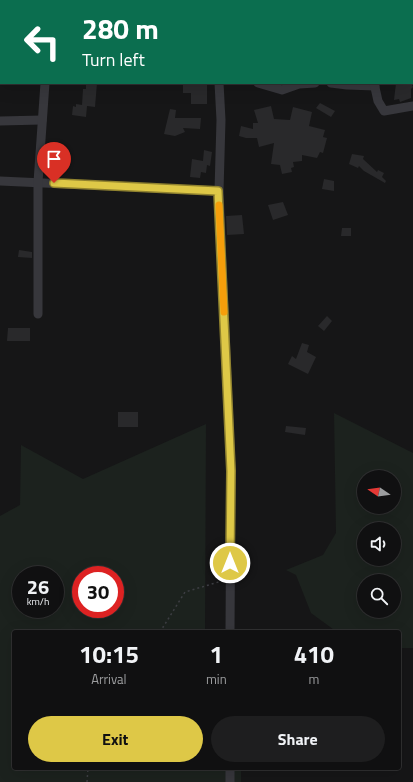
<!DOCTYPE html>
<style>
:root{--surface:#101011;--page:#1e1e1f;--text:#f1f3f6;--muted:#9c9d9f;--line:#303031;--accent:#dec847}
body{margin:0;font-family:"Titillium Web",sans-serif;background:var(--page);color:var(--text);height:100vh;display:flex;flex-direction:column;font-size:15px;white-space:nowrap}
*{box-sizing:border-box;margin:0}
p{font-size:13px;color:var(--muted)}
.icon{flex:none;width:22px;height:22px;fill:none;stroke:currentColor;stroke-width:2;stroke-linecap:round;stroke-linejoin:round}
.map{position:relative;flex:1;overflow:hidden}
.sheet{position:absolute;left:12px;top:630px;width:389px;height:140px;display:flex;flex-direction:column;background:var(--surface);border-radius:4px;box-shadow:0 4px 16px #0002,0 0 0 1px var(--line)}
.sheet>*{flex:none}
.banner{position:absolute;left:0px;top:0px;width:413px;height:84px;box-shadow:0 4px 16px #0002,0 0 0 1px var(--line);background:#0b6e4f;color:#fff;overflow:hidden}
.needle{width:26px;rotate:283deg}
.controls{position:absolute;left:357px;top:470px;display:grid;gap:8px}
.controls a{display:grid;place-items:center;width:44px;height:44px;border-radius:50%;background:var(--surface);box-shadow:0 4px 16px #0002,0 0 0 1px var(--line);font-size:20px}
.speed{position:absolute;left:12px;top:566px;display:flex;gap:8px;font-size:20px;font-weight:700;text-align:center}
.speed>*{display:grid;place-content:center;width:52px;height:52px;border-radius:50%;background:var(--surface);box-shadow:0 4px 16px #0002,0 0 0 1px var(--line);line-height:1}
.speed small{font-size:10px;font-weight:400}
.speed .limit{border:6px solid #d22;background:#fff;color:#111}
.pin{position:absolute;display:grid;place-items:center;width:34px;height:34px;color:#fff;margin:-41px -17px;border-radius:50% 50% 50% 0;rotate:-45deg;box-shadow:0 0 4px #0007}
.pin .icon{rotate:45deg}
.me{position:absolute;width:44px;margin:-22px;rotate:0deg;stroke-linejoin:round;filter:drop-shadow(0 0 3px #0008)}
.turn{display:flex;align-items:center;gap:14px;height:84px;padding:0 16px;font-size:18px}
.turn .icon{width:52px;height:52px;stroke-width:2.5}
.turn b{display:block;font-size:28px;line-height:34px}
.eta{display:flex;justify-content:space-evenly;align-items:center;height:68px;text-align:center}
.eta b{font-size:24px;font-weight:700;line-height:28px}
.button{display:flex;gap:8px;margin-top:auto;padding:8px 16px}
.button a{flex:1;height:46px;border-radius:24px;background:var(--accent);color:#111;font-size:16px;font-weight:700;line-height:46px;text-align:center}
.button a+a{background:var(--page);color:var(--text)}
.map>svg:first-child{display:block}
.green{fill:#1c221e;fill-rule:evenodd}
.building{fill:#29292b}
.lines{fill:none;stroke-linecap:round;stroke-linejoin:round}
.path{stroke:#3d3e43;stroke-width:1.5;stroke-dasharray:2 3;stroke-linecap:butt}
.lane{stroke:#37373c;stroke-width:4.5}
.street{stroke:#37373c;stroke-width:9}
.route-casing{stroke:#90822e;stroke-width:10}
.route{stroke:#dec847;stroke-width:7}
.slow{stroke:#f59e0b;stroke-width:7}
</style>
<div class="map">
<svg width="413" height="782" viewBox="0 0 413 782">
<rect width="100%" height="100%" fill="#161617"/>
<!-- green -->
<g class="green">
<path d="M334,413l79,40v195h-14v-16h-62l-26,-19 -15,-38 -10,-5 37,-15 13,-22zM364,477h30v30h-30zM364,529h30v30h-30zM364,581h30v30h-30z"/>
<path d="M206,424l-1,208h-191v136h227v14h-241v-266l20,-11 1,-60 62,34zM21,575h34v34h-34zM81,575h34v34h-34z"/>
</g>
<!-- building -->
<g class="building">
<polygon points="86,83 97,83 95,107 87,106 86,117 72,115 73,106 76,107 76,104 82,105 83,89 86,89"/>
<polygon points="183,83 207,83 207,104 191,104 191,93 183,93"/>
<polygon points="396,83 411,83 413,87 411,89 411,98 400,102 399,99 394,100"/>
<polygon points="320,103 335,111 331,117 316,108"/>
<polygon points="271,106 274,119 290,120 293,107 312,112 309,126 325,130 323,137 327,138 323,153 320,152 317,158 302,155 302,161 293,162 294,167 291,168 292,172 282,174 280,165 271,164 274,143 259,147 257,138 246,138 239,136 241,126 253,129 253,123 258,123 254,110"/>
<polygon points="170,109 176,110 175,118 201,118 200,129 183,128 185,132 175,136 164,134"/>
<polygon points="204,150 212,152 210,166 207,165 206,173 201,172 200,178 190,177 192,159 203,161"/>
<polygon points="352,154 364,156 363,159 377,172 378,170 384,173 382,177 386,181 385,183 364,171 359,166 358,168 349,164"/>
<polygon points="324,179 334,181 334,191 322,189"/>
<polygon points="283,202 288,215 273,220 268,205"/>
<polygon points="242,215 244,234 227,235 226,216"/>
<polygon points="342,228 351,228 351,236 341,236"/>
<polygon points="19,250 32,252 32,258 18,257"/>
<polygon points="327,316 332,321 324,331 318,326"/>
<polygon points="8,328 30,328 30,341 7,341"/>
<polygon points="302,343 309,345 307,352 316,357 308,374 288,364 292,356 296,359"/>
<rect x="118" y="412" width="20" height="15"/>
<polygon points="286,426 306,428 305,435 285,432"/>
</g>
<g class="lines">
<!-- path -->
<g class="path">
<polyline points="160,632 185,592 222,581"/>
<polyline points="87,782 88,768"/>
</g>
<!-- lane -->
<polyline class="lane" points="139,0 142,0"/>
<!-- street -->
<g class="street">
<polyline points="215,0 215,1"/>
<polyline points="285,0 285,1"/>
<polyline points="358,0 359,1"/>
<polyline points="48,1 48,0"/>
<polyline points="412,6 413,6"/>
<polyline points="219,83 221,120 219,191 231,471 230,632"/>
<polyline points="258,83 282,90 299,84 315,83"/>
<polyline points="331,83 347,85 375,86"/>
<polyline points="374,83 378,101 384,111 413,106"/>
<polyline points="0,121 42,120"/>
<polyline points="0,181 219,191"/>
<polyline points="38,314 38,182 45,83"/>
<polyline points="230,782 230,768"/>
</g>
</g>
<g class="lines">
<defs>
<polyline id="route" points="54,183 218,191 231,471 230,563"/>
</defs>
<!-- route casing -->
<use href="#route" class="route-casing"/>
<!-- route -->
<use href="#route" class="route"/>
<!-- slow -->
<polyline class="slow" points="219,205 224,312"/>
</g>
</svg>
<div class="controls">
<a><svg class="needle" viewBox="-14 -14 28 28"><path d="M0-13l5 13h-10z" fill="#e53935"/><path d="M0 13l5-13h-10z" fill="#9c9d9f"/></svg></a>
<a><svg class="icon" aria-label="sound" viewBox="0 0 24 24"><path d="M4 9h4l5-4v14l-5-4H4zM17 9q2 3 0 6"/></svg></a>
<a><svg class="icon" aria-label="search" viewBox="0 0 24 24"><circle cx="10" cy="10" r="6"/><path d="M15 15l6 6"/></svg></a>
</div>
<div class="speed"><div>26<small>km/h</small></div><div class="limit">30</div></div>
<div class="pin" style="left:54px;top:183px;background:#d93025"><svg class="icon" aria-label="arrive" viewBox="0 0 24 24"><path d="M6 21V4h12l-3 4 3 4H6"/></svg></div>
<svg class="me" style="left:230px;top:563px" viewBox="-20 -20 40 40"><circle r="17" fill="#dec847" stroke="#fff" stroke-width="3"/><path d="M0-11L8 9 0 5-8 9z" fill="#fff"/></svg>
<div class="banner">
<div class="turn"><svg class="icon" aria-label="left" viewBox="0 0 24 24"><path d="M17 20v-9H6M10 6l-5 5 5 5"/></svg><div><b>280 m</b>Turn left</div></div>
</div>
<section class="sheet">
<div class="eta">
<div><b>10:15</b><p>Arrival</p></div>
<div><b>1</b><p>min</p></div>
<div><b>410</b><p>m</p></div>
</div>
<div class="button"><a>Exit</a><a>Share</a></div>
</section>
</div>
